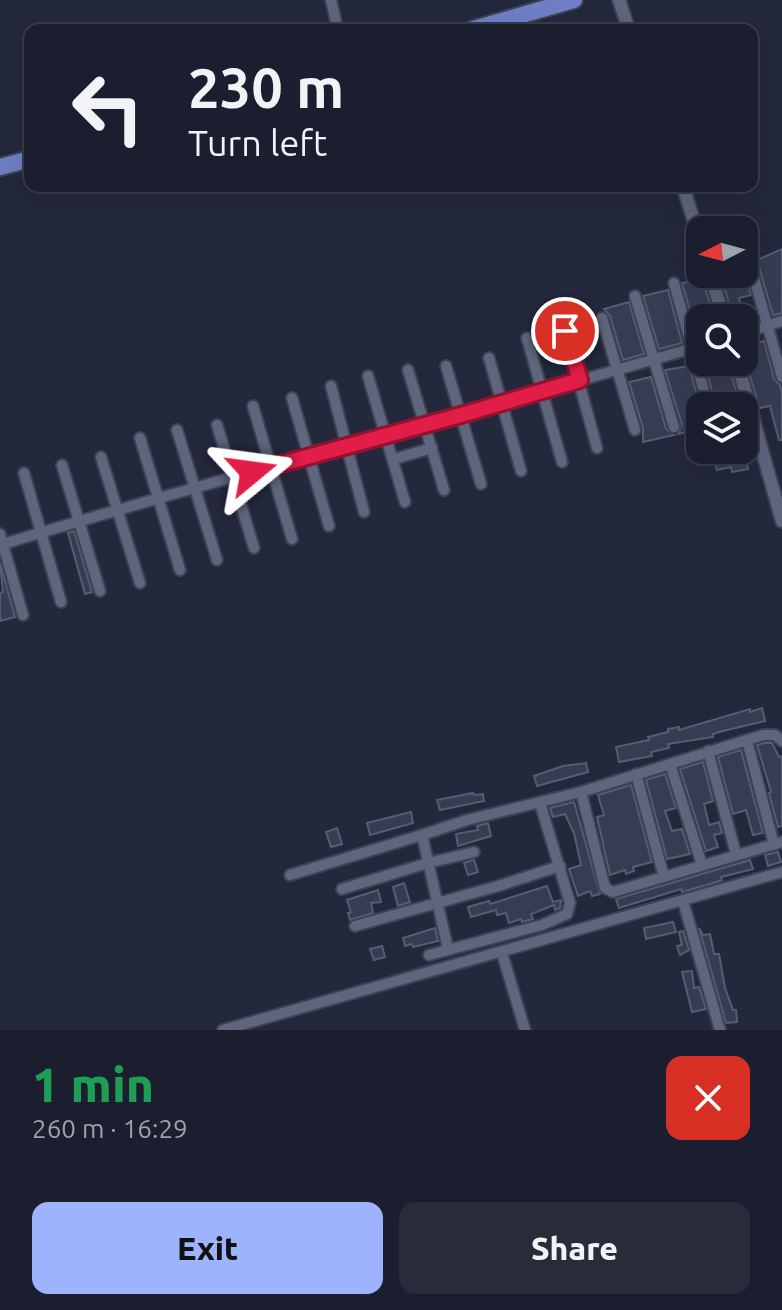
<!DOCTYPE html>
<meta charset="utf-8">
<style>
:root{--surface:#1a1e2e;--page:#272b3a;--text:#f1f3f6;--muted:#9fa2aa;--line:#383c4a;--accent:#9eb3fd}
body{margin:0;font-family:Ubuntu,sans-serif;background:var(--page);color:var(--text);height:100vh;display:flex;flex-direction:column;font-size:30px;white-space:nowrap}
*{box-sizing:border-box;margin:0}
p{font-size:26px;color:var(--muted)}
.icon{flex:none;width:44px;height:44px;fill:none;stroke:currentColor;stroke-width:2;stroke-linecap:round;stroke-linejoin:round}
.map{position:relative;height:1030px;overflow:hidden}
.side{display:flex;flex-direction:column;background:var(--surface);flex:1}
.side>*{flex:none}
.banner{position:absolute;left:24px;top:24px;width:734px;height:168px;border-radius:16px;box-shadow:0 8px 32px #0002,0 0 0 2px var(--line);background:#1a1e2e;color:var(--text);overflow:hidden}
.needle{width:52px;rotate:264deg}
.buttons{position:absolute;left:686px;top:216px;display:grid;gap:16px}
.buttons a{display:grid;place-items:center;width:72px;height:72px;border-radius:16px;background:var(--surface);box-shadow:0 8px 32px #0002,0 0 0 2px var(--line);font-size:40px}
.pin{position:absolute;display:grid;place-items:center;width:68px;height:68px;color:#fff;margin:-34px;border:4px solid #fff;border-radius:50%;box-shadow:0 2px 8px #0007}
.me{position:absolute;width:88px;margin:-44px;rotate:74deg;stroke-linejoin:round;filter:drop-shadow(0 0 6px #0008)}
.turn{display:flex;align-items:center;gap:28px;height:168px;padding:0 32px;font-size:36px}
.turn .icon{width:104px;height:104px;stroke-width:2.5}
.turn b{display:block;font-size:56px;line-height:68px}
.round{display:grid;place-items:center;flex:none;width:84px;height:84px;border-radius:16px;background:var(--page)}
.summary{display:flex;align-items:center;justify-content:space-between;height:136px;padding:0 32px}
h1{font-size:48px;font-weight:800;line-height:60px;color:#1e9e55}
.cta{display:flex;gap:16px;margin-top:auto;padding:16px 32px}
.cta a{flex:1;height:92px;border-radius:16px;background:var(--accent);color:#111;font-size:32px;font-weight:800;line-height:92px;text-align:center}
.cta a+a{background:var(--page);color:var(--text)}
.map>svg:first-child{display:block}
.building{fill:#363d53;stroke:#555c74;stroke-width:2}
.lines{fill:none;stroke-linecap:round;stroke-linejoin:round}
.minor-casing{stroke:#3e4354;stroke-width:14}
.tertiary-casing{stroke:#3e4354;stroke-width:16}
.primary-casing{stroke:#3e4354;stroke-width:20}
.minor{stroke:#5e657d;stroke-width:10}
.tertiary{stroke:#5e657d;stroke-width:12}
.primary{stroke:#6e7fc6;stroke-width:16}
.route-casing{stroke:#92132f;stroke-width:20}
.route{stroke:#e11d48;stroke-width:14}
</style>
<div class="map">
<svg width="782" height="1030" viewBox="0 0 782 1030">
<rect width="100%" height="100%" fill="#23283d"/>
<!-- building -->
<g class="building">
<polygon points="782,249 782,313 773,315 757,260"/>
<polygon points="744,272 751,295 739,298 744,317 756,314 758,320 744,325 744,318 733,318 724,286 737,283 735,274"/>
<polygon points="702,279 715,318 700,318 700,338 698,338 682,283"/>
<polygon points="668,290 682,343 659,349 643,296"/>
<polygon points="629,302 644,354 623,360 610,316 604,309"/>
<polygon points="764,341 774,379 780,385 782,393 782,440 779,440 770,406 760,408 744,357 744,346"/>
<polygon points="704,362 728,362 740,406 729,406 728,402 716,405"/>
<polygon points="689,366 700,407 700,429 678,434 682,425 665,370"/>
<polygon points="651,377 666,429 674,435 643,442 643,428 629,382"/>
<polygon points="724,452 726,460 745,456 748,469 732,472 731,467 717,470 713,455"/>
<polygon points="74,531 92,592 85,594 68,533"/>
<polygon points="0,563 15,617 0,621 0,593 3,592"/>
<polygon points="762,708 765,721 719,732 713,734 713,737 668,744 669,748 651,752 652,756 619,762 616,747 649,740 648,737 668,732 668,729 679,727 679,730 750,709 750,712"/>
<polygon points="764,743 772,743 779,757 782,756 782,826 778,827 769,793 771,792 757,745"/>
<polygon points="741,750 763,833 753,835 746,810 733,814 718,757"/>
<polygon points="703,762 713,801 704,804 709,825 719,822 722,833 714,835 718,847 706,851 680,769"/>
<polygon points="586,763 588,772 537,786 534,776 563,766"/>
<polygon points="665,774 676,808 665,811 672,831 682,829 690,854 667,859 646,780"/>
<polygon points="631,785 652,862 633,867 634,871 626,874 625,870 610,875 597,817 604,815 598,795"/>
<polygon points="473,793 474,795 483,794 484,801 440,810 437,800"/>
<polygon points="574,802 600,894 592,896 590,891 578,896 569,869 581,865 574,833 565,814 553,817 550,808"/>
<polygon points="411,812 413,823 370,835 367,823"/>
<polygon points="488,823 491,836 458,846 456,834 478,830 477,826"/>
<polygon points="337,828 342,844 331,847 326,832"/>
<polygon points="778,852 781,862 768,866 765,855"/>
<polygon points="474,860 478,872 468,875 464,863"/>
<polygon points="750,860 753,869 721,877 722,880 713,883 682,892 681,889 619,908 616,899"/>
<polygon points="404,883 410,902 398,906 393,887"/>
<polygon points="547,886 553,902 561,900 560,908 555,910 554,905 531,914 533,919 522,922 521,919 509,923 506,913 497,915 496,910 471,917 468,907 489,901 490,904"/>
<polygon points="378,890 381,902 371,903 373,913 350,920 348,913 351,912 347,900"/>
<polygon points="673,922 676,932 646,939 644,928"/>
<polygon points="435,928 438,941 413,947 412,944 405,946 403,938"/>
<polygon points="699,928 703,935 710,934 714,954 719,954 725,988 733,1010 736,1010 737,1022 726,1023"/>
<polygon points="683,931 689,950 680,955 677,946 682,945 679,932"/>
<polygon points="382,946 385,957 374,960 370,949"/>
<polygon points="692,971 694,988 699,987 706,1009 692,1012 682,972"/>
</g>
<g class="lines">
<defs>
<g id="minor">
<polyline points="331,0 338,30"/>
<polyline points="748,257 782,377"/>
<polyline points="674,283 708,406"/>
<polyline points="635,296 674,427"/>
<polyline points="602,318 635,430"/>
<polyline points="565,331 597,448"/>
<polyline points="744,333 782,321"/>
<polyline points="527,338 562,462"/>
<polyline points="489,358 521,471"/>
<polyline points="446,366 481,484"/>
<polyline points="408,370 444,490"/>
<polyline points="368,376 405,502"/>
<polyline points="331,386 364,512"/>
<polyline points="292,398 329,526"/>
<polyline points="253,406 292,539"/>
<polyline points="217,425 254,548"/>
<polyline points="177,430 217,560"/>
<polyline points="140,438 180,570"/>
<polyline points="101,457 140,583"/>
<polyline points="394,459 432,448"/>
<polyline points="62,465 100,591"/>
<polyline points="24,473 61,602"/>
<polyline points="0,534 23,615"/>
<path d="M0,545c232,-71 467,-131 700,-199"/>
<polyline points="747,740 774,845"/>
<polyline points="708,751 736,854"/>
<polyline points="670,764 702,865"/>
<polyline points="636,774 664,877"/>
<polyline points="581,792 605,888 613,892 782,842"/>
<polyline points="290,875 422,835"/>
<polyline points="342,889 428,863 474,852"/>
<polyline points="683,901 720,1030"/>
<polyline points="355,926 498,886 560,866"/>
<polyline points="448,949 422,835 467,820 581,792 763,735 775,735 782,741"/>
<polyline points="502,953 525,1030"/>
<polyline points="429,955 542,925 567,914 570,903 540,803"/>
<polyline points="223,1030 782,872"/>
</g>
<g id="tertiary">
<polyline points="619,0 629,30"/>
<polyline points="683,186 700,241"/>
<polyline points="710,274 724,318"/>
<polyline points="737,362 782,521"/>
</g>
<g id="primary">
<polyline points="470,30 574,0"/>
<polyline points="0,167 30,159"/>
</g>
</defs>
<!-- minor casing -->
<use href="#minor" class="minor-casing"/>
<!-- tertiary casing -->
<use href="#tertiary" class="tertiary-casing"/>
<!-- primary casing -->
<use href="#primary" class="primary-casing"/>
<!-- minor -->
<use href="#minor" class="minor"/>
<!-- tertiary -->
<use href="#tertiary" class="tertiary"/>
<!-- primary -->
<use href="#primary" class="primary"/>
</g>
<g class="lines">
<defs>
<polyline id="route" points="252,472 461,415 580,380 565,331"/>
</defs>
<!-- route casing -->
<use href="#route" class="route-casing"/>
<!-- route -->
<use href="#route" class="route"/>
</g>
</svg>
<div class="buttons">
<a><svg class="needle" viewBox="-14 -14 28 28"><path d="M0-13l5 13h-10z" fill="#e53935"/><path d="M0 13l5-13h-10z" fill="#9fa2aa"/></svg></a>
<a><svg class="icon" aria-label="search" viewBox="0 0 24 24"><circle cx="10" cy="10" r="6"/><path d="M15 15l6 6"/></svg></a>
<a><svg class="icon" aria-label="layers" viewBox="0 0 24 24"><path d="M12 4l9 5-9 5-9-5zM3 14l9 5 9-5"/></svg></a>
</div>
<div class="pin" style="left:565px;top:331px;background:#d93025"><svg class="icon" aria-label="arrive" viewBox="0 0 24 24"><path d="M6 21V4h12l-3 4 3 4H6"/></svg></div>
<svg class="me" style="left:252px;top:472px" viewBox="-20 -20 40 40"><path d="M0-17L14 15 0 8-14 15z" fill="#e11d48" stroke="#fff" stroke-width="4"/></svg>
<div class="banner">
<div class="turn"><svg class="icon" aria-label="left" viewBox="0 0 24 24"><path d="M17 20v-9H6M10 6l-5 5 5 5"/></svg><div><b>230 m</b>Turn left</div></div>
</div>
</div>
<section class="side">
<div class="summary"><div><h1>1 min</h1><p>260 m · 16:29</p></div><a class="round" style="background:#d93025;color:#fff"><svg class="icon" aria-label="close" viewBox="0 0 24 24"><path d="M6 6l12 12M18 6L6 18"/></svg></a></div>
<div class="cta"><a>Exit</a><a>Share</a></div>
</section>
